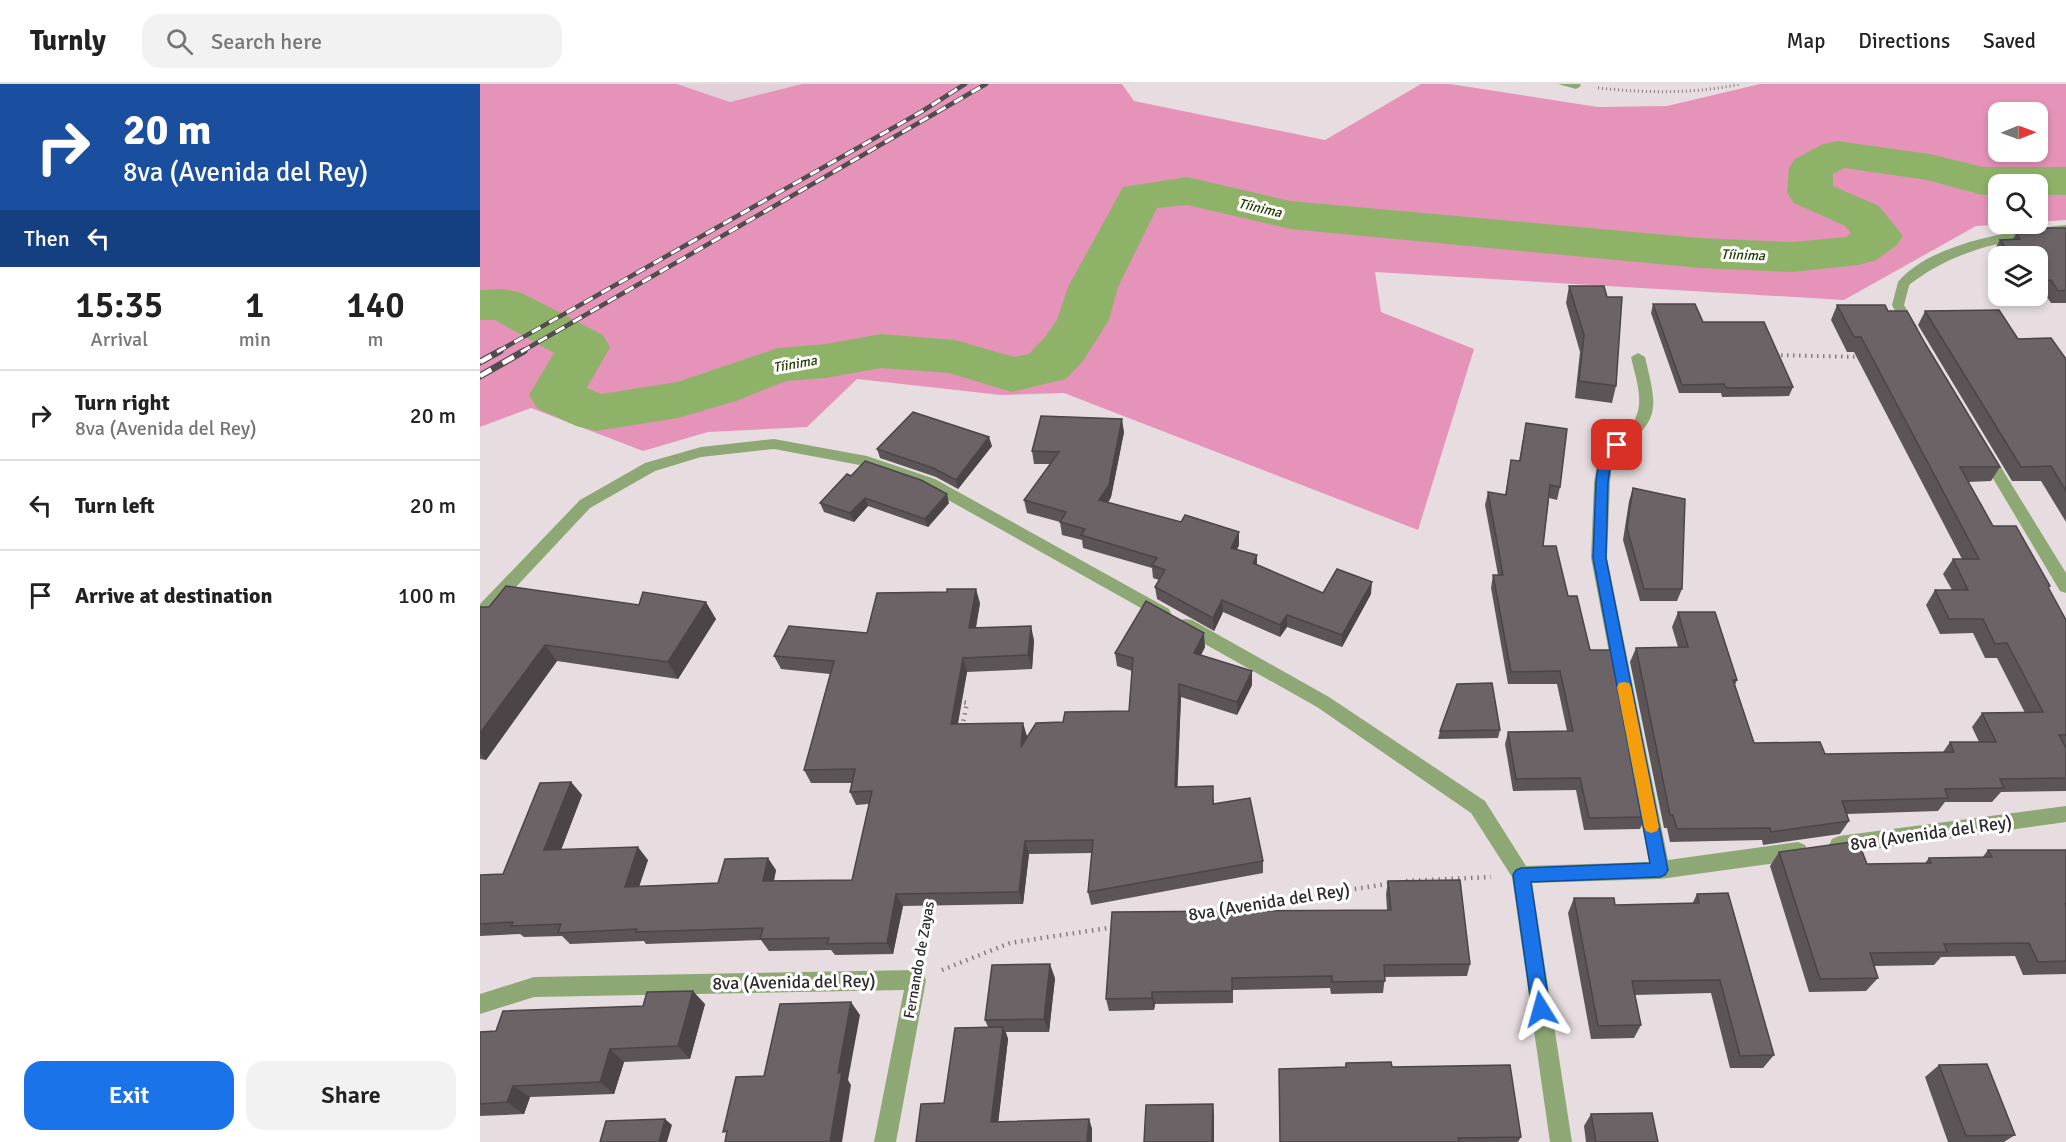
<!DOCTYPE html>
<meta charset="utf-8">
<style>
:root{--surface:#fff;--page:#f2f2f2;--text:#222;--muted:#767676;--line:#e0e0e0;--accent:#1a73e8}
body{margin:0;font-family:Signika,sans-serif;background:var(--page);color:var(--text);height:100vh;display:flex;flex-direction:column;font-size:22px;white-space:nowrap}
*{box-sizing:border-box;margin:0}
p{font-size:20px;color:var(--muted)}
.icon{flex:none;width:33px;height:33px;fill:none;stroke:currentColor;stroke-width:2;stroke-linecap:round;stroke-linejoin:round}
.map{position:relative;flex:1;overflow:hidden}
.sheet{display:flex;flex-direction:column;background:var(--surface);width:480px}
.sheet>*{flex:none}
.top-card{background:#1a4fa0;color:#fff;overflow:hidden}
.needle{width:39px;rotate:89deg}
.tools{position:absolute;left:1508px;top:18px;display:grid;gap:12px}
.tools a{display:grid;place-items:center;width:60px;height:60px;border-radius:12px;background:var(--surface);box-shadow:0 3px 9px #0003;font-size:30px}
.pin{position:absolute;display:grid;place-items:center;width:51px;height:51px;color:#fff;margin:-26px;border-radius:12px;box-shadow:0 3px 9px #0006}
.me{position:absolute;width:66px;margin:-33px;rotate:352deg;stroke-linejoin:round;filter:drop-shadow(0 0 4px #0008)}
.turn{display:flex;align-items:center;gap:21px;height:126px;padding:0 24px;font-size:27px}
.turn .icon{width:78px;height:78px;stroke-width:2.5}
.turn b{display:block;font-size:42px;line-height:51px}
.then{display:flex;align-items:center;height:57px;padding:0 24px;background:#0003;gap:12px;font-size:22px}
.eta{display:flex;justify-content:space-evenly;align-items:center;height:102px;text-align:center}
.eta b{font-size:36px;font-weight:600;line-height:42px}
.cta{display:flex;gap:12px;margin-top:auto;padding:12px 24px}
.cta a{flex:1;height:69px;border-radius:18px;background:var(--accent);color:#fff;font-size:24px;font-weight:600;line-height:69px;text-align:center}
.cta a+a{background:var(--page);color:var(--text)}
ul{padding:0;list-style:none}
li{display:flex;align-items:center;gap:18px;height:90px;padding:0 24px;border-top:2px solid var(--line)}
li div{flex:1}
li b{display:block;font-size:22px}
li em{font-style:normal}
header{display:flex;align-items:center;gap:36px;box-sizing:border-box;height:84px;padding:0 30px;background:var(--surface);border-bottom:2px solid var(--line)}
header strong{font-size:28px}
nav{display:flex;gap:33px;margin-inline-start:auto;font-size:21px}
.search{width:420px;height:54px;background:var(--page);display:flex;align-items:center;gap:15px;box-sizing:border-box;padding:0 21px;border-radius:18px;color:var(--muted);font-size:22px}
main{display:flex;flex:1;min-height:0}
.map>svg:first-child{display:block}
.built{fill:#e1d0d7}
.green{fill:#e693ba;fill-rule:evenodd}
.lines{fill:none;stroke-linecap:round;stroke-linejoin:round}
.river{fill:#8eb368;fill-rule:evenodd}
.path-far2{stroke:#837c7f;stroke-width:3;stroke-dasharray:1 3;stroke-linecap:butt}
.path-far1{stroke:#837c7f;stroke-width:4;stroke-dasharray:1.5 4.5;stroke-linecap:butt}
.path{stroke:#837c7f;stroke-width:4.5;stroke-dasharray:1.5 5;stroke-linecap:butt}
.service{fill:#8ea875;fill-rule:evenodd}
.minor{fill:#8ea875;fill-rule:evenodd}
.rail-far1-casing{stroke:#514c4e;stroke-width:4.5}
.rail-casing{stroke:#514c4e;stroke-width:7}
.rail-far1{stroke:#fff;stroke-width:3;stroke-dasharray:10;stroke-linecap:butt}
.rail{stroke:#fff;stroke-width:4.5;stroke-dasharray:13;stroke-linecap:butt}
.wall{fill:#5c5558}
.shaded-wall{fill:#4b4547}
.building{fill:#6b6366;stroke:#4b4547;stroke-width:1.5}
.route{fill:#1a73e8;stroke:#114b97;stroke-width:1.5}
.slow{fill:#f59e0b}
.labels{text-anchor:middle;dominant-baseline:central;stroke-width:6;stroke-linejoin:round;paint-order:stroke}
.far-water-label{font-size:14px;font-style:italic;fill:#253c03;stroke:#fff}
.street-label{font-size:15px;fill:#2f2b2d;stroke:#fff}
.near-street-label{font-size:18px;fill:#2f2b2d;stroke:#fff}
</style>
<header>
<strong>Turnly</strong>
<div class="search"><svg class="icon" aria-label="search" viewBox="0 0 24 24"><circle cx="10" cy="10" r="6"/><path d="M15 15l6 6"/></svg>Search here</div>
<nav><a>Map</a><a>Directions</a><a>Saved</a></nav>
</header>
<main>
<section class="sheet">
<div class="top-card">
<div class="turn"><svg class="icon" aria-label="right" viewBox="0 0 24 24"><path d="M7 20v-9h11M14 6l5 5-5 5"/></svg><div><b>20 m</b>8va (Avenida del Rey)</div></div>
<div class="then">Then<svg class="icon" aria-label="left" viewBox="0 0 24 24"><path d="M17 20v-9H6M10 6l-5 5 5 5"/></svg></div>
</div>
<div class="eta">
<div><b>15:35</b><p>Arrival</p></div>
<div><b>1</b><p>min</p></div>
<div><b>140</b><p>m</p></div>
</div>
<ul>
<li><svg class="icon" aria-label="right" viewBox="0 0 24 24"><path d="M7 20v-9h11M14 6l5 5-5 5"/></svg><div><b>Turn right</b><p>8va (Avenida del Rey)</p></div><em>20 m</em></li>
<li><svg class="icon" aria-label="left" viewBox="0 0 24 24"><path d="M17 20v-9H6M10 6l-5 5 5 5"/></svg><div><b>Turn left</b></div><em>20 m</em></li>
<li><svg class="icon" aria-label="arrive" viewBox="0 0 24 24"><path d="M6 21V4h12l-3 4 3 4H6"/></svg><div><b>Arrive at destination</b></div><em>100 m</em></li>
</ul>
<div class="cta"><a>Exit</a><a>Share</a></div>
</section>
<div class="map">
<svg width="1586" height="1058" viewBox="0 0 1586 1058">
<rect width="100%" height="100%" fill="#e7dde1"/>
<!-- built -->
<polygon class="built" points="197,0 322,0 250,18"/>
<!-- green -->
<path class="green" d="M0,0h197l53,18 72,-18h320l12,17 191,39 96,-56h29l148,23 69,-1 93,-22h306v136l-29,2v-38h-39v40h17l-39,2 -132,74 -469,-28 6,40 93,37 -56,181 -354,-137 -63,2 -144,-16 -50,48 -99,5 -65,19 -112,-43 -51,19zM1518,28h39v40h-39z"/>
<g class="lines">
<!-- river -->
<polygon class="river" points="1357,57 1450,70 1503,83 1586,83 1586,111 1557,111 1557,100 1518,100 1518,111 1502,111 1447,96 1364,84 1353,90 1353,102 1399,122 1423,152 1416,162 1396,176 1379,181 1312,188 1220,184 810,145 707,121 677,124 638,203 629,236 603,277 586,295 532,308 469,289 401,284 346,294 306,297 256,317 198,334 116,347 96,342 57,324 49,311 74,269 15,236 0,236 0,206 24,205 42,209 123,251 130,263 107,304 121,310 197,298 298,264 346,260 401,250 475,256 534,273 549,270 565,253 577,236 588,203 643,103 707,93 810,117 1220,154 1312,158 1366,153 1371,149 1365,142 1314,119 1307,109 1309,84 1315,75 1341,61"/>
<!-- path-far2 -->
<path class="path-far2" d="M1118,4c49,5 95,6 143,-4"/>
<!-- path-far1 -->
<polyline class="path-far1" points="1295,271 1380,273"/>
<!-- path -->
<g class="path">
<polyline points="478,617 487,619 482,644"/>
<polyline points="926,797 1011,793"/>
<polyline points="727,828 913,799"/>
<polyline points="441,868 450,817"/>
<polyline points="462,886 530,859 634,843"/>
</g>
<!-- service -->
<path class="service" d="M1586,141v8c-58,6 -111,16 -157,52l-5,1 -6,-4c33,-40 119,-52 168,-57z"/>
<!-- minor -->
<g class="minor">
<polygon points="1078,0 1100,0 1101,2 1096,5"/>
<polygon points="1424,194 1430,198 1424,221 1438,245 1431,249 1426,248 1412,221 1418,198"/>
<path d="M1158,269l7,4c13,54 16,64 -32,98l-3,27 -3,76 61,302 130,-18 7,3 3,6 -3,6 -7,3 -138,19 -128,4 40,259h-22l-38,-265 -41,-64 -154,-106 -137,-77 -2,-5 2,-5 6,-1 6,1 137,77 156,104 41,65 123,-4 -58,-304 3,-76 5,-29c6,-9 17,-14 25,-21 25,-20 13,-48 7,-75z"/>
<polygon points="294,355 387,372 455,395 689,525 691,529 689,533 683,535 677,533 445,403 385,382 294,365 221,373 175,387 110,424 6,535 0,537 0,520 100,416 165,379 221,363"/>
<polygon points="1506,366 1511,367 1586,489 1586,509 1580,507 1499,371"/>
<polygon points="1586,722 1586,738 1359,770 1352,767 1349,761 1352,755 1359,752"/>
<polygon points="436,886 443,889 446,896 416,1058 394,1058 424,906 54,913 0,930 0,910 54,893"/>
</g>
<defs>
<g id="rail-far1">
<polyline points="17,268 441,28 485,0"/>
<polyline points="41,268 506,0"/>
</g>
<g id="rail">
<polyline points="0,278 20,267"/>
<polyline points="0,292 44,267"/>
</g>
</defs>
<!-- rail-far1 casing -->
<use href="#rail-far1" class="rail-far1-casing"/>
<!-- rail casing -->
<use href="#rail" class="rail-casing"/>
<!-- rail-far1 -->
<use href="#rail-far1" class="rail-far1"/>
<!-- rail -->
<use href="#rail" class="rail"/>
</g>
<!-- wall -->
<g class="wall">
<polygon points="1559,144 1586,144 1586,219 1571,219 1564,209 1557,209 1557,172 1518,172 1518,175 1513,168 1520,156 1533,155 1536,150 1556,149"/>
<polygon points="1089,202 1127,213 1136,302 1132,319 1095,314 1100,268 1086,219"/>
<polygon points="1173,220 1223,238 1313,303 1309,312 1242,313 1241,309 1199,309 1171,229"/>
<polygon points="1357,221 1408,227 1446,261 1520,383 1511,397 1488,398 1513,442 1568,504 1586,536 1586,707 1521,708 1512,718 1465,718 1458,727 1367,730 1369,737 1360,750 1283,761 1282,756 1190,758 1187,744 1184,744 1150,578 1156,564 1198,563 1192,543 1198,528 1257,596 1255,601 1274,659 1345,670 1463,668 1470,658 1499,658 1492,643 1502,629 1545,629 1517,574 1505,574 1493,549 1460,550 1446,521 1455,506 1472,506 1463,490 1473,475 1482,475 1374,268 1367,268 1351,236"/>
<polygon points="1445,227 1538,255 1586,275 1586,438 1561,397 1532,397 1438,241"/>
<polygon points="1046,339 1080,403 1077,416 1069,414 1063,462 1088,512 1110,566 1166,733 1160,745 1104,746 1096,706 1033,707 1025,660 1028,648 1087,647 1077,600 1028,600 1011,504 1013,491 1018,491 1005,421 1008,408 1025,411 1031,376 1039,377"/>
<polygon points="644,348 631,413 628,419 759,461 757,465 777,481 843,509 891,510 862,563 807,543 800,553 743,528 734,547 677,515 675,503 679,496 673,494 672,484 603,464 602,456 582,451 580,438 547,429 544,416 570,380 554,380 552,367"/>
<polygon points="512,362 478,405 456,393 400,374 397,365"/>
<polygon points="367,390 469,419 448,443 388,422 374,438 344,428 340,419"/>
<polygon points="1153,404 1202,505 1197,517 1160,517 1143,456 1149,417"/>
<polygon points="500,519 496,544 554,556 552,585 487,588 478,640 547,652 547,654 583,638 649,627 652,587 637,582 635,569 725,563 721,571 772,587 772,601 757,631 701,613 697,703 734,715 734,720 783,777 783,789 611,821 608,808 612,769 549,770 543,820 423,822 413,870 355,871 351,866 289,867 281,856 166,860 164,857 90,860 82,852 44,853 40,850 0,852 0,791 23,790 91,698 102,711 81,766 168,776 159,802 238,799 296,786 294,797 372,796 389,720 376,721 370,708 372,699 331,699 324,686 350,590 301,585 294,572 387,549"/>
<polygon points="0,523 236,535 198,595 77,577 6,676 0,675"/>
<polygon points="1020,646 1018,654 958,655 960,647"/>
<polygon points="1508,766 1586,766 1586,890 1543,891 1535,872 1461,873 1454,881 1394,882 1398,894 1386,907 1329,908 1290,782 1299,768 1387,780 1445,779 1449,774 1502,774"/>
<polygon points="908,797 990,880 987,892 905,893 903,909 851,910 850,904 753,906 753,919 675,920 674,926 629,927 626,915 907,826 906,810"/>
<polygon points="1217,810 1294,971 1283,984 1250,984 1231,909 1155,911 1161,941 1154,954 1111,955 1088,829 1094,814 1135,821 1212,820"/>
<polygon points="575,894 569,948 526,948 528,955 518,1038 609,1035 612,1045 436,1058 464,1019 508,943 505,936"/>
<polygon points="225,920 210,975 144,978 134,1010 50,1013 44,1030 0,1032 0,948 16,947"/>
<polygon points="866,979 912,983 1041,1053 1038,1058 800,1058 865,983"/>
<polygon points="1459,981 1535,1051 1524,1058 1468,1058 1445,993"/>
<polygon points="1111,1030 1178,1058 1106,1058 1104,1042"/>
</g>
<!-- shaded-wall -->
<g class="shaded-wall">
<polygon points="642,335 644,348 631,413 621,429 619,416"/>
<polygon points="509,353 512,362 478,405 476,396"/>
<polygon points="467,410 469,419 448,443 445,435"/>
<polygon points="385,414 388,422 374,438 370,429"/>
<polygon points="759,448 759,461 752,476 751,464"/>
<polygon points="777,471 777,484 773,479"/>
<polygon points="892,498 891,510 862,563 862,551"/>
<polygon points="496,505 500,519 493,558 489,544"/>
<polygon points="742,516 743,528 734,547 733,534"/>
<polygon points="226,518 236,535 198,595 188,578"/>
<polygon points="807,531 807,543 800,553 800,541"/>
<polygon points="551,542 554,556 552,585 548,571"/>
<polygon points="724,549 725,563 715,583 714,569"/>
<polygon points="65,561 77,577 6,676 0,669 0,649"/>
<polygon points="483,574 487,588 475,653 471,640"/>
<polygon points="772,587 772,601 757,631 757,618"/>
<polygon points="699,600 701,613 697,716 695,703"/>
<polygon points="543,639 547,652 545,676 541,663"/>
<polygon points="91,698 102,711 76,779 64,766"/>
<polygon points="545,757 549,770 543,820 539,808"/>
<polygon points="158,763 168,776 155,815 145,803"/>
<polygon points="288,774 296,786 291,809 283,797"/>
<polygon points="416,810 423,822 413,870 407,859"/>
<polygon points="570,880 575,894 569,948 564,935"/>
<polygon points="213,907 225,920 210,975 198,962"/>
<polygon points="672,908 675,920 674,926 672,914"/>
<polygon points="371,918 380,931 368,996 371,1001 362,1058 350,1058 358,989"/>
<polygon points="523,943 528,955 517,1049 511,1038"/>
<polygon points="130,965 144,978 134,1010 120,998"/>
<polygon points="33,1002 50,1013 44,1030 27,1018"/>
<polygon points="733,1020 734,1031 734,1058 732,1058"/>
<polygon points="185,1035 192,1041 187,1058 179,1058"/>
<polygon points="609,1035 612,1045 612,1058 607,1058"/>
</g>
<!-- building -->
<g class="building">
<polygon points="1559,144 1586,144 1586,206 1578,207 1571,196 1557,197 1557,172 1532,172 1520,156 1540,155 1536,150 1562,149"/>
<polygon points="1089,202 1124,202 1127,213 1142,213 1136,302 1099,297 1104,251"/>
<polygon points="1173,220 1215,220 1223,238 1284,238 1313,303 1246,304 1244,300 1202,301"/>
<polygon points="1357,221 1405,221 1408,227 1427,227 1446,261 1520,383 1480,383 1513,442 1536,442 1570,502 1568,503 1586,536 1586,651 1579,651 1586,664 1586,694 1520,695 1524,704 1465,705 1468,714 1362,717 1369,737 1291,748 1290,744 1197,745 1193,731 1190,731 1156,564 1208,563 1198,528 1235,528 1257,596 1253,596 1274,659 1340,658 1345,670 1474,668 1470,658 1516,658 1502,629 1563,628 1527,559 1515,560 1503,535 1469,535 1455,506 1488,506 1473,475 1499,475 1381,253 1374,253"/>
<polygon points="1519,226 1538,255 1571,254 1586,275 1586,407 1571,382 1541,383 1445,227"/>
<polygon points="433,328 509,353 476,396 453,384 397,365"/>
<polygon points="561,332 642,335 629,401 619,416 701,438 705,431 759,448 751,464 777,471 773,479 843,509 857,485 892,498 862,551 807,531 800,541 742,516 733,534 675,503 685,486 672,481 677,474 601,451 605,445 580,438 586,428 544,416 579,368 552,367"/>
<polygon points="1046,339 1087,345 1080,403 1070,401 1063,462 1076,462 1088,512 1097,512 1110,566 1133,566 1166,733 1109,734 1100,694 1036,695 1028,648 1093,647 1080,587 1031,588 1013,491 1023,491 1008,408 1026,411 1031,376 1040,377"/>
<polygon points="385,377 441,396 467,410 445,435 385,414 370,429 340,419 367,390 371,392"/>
<polygon points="1153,404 1205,415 1202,505 1164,505 1147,444"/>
<polygon points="26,502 159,521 163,508 226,518 188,578 65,561 0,649 0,523 9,523"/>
<polygon points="467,505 496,505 489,544 551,542 548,571 483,574 471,640 543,639 541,663 556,639 583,638 585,628 649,627 653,574 635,569 666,517 724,549 714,569 772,587 757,618 699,600 695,703 733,702 733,720 770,714 783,777 608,808 613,756 545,757 539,808 416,810 407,859 347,860 349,854 280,855 283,844 156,848 157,845 78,849 81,840 31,842 33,838 0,840 0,791 23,790 60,699 91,698 64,766 158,763 145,803 238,799 245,775 288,774 283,797 372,796 392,707 370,708 375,685 324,686 354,577 294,572 309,542 387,549 397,509 467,508"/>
<polygon points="1012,599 1020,646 960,647 977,600"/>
<polygon points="1378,757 1387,780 1451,779 1449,774 1512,773 1508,766 1586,766 1586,820 1585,820 1586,822 1586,877 1558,878 1549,859 1464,860 1467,868 1390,869 1398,894 1340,895 1299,768"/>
<polygon points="980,796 990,880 904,881 905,897 852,898 852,892 752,894 752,907 672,908 672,914 626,915 632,828 911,826 908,797"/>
<polygon points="1248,809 1294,971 1260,972 1240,896 1152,897 1161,941 1118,942 1094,814 1134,814 1135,821 1219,819 1217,810"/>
<polygon points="570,880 564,935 505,936 512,881"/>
<polygon points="213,907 198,962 130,965 120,998 33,1002 27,1018 0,1020 0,948 16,947 23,927 163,922 167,908"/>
<polygon points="371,918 358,989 362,988 350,1058 245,1058 247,1047 243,1048 256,993 284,992 300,920"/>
<polygon points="523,943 511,1038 609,1035 607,1058 436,1058 441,1020 464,1019 475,944"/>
<polygon points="911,978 912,983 1030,981 1041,1053 978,1054 979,1058 800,1058 799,985 866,983 866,979"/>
<polygon points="1507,980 1535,1051 1486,1052 1459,981"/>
<polygon points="733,1020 732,1058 664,1058 666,1021"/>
<polygon points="1172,1029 1178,1058 1116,1058 1111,1030"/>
<polygon points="185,1035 179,1058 120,1058 126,1037"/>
</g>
<!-- route -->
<polygon class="route" points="1137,357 1143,361 1132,371 1128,398 1126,474 1188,786 1185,791 1180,793 1051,798 1070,925 1067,931 1061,933 1055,931 1052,925 1033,791 1036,786 1041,784 1170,779 1113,474 1116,398 1120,369"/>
<!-- slow -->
<polygon class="slow" points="1144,598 1149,599 1151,603 1179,743 1177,747 1171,749 1166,747 1164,743 1137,603 1139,599"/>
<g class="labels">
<!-- far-water labels -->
<g class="far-water-label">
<text transform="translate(780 124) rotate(13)">Tíinima</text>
<text transform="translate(1263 171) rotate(2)">Tíinima</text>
<text transform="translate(315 280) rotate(-10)">Tíinima</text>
</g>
<!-- street labels -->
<g class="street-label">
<text transform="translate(439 876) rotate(-80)">Fernando de Zayas</text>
</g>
<!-- near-street labels -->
<g class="near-street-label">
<text transform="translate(1451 749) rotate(-8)">8va (Avenida del Rey)</text>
<text transform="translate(789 818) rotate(-9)">8va (Avenida del Rey)</text>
<text transform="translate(314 898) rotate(-1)">8va (Avenida del Rey)</text>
</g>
</g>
</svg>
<div class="tools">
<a><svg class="needle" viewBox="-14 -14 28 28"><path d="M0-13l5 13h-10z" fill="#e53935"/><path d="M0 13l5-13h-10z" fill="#767676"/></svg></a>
<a><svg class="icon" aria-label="search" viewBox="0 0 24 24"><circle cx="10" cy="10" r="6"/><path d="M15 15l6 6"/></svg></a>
<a><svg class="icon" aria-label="layers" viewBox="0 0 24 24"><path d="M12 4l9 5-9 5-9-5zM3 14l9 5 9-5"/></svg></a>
</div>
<div class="pin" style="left:1137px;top:361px;background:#d93025"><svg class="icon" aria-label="arrive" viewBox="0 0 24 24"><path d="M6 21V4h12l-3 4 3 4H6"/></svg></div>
<svg class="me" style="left:1061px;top:925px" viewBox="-20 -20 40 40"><path d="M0-17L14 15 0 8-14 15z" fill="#1a73e8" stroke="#fff" stroke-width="4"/></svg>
</div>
</main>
